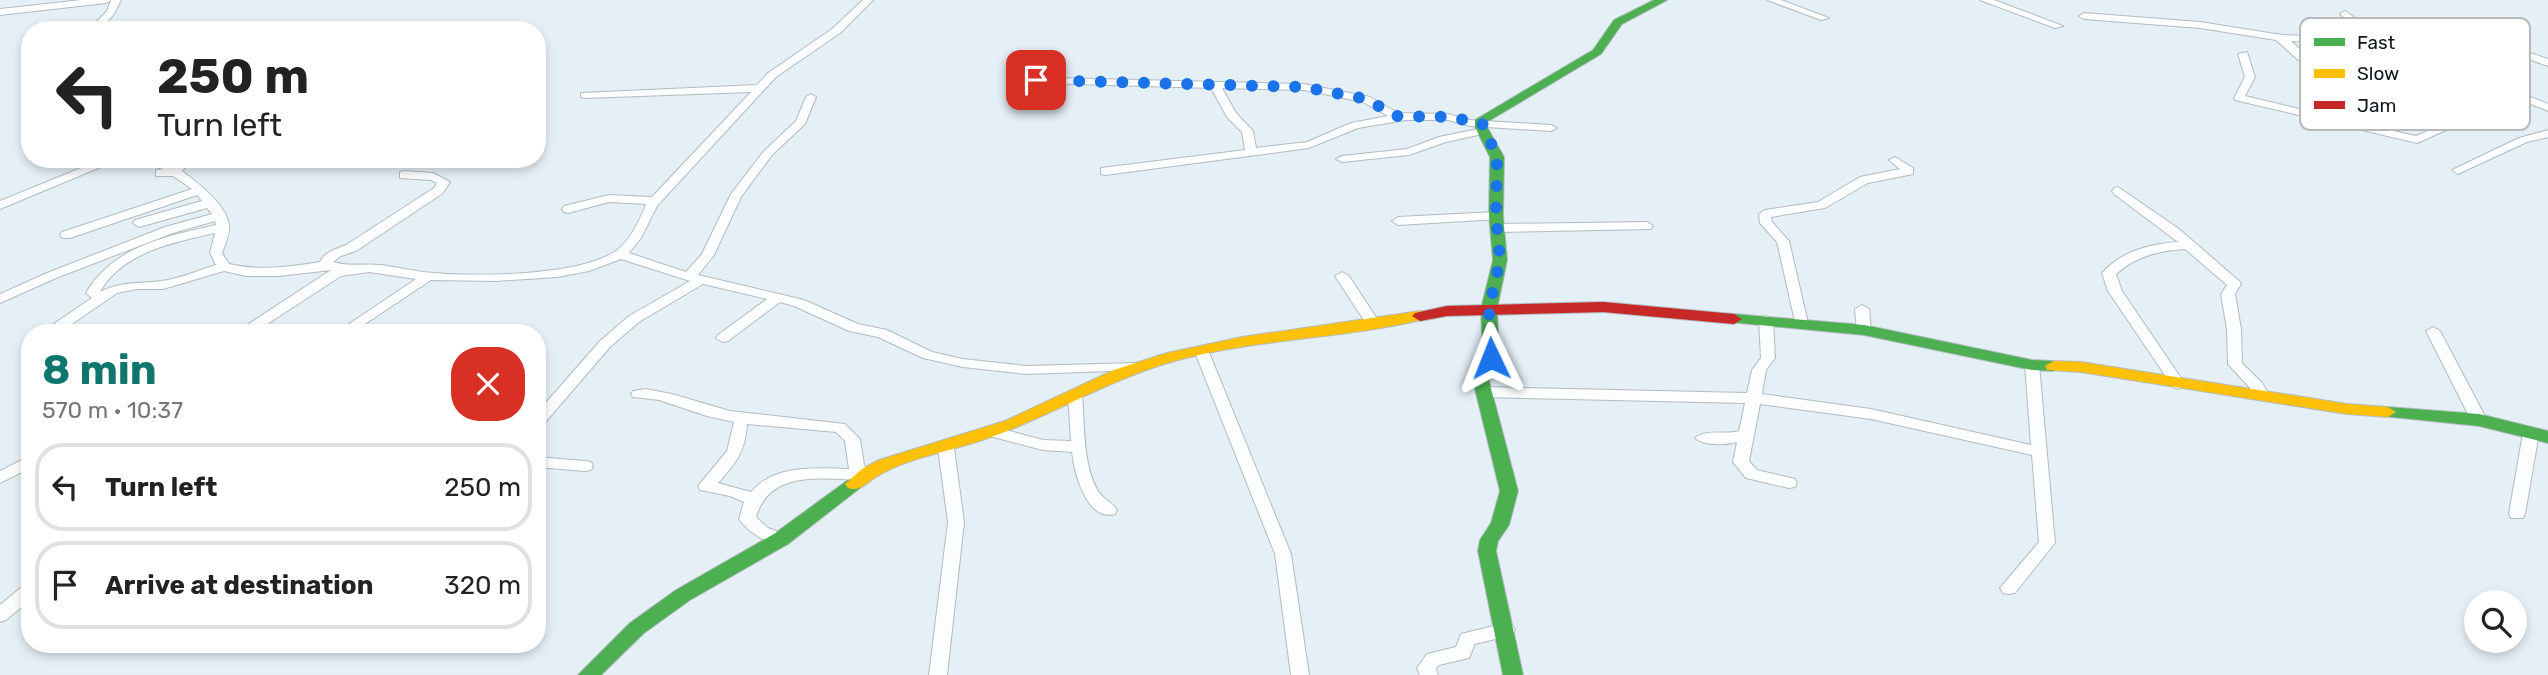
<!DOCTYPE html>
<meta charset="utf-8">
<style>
:root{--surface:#fff;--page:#f2f2f2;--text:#222;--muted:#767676;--line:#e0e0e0;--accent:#0f766e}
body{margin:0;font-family:Rubik,sans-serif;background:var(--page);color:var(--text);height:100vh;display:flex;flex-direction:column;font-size:26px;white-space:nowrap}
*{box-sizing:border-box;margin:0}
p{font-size:23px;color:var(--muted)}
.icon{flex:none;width:38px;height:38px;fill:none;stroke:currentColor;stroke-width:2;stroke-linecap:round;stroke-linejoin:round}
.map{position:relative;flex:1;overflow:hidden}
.panel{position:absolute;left:21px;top:324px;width:525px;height:329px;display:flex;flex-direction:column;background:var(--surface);border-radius:28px;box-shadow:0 4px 10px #0003}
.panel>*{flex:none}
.hud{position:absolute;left:21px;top:21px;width:525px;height:147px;border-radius:28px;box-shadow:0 4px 10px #0003;background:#fff;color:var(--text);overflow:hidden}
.buttons{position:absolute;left:2464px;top:590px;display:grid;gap:14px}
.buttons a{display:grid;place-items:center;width:63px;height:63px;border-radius:50%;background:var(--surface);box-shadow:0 4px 10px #0003;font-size:35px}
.pin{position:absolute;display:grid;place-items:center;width:60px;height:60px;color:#fff;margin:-30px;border-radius:14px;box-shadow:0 4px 10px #0006}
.me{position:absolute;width:77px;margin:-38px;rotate:358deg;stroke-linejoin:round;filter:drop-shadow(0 0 5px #0008)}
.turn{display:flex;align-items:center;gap:24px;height:147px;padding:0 21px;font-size:32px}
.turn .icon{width:91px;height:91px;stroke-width:2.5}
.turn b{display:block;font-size:49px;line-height:60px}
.round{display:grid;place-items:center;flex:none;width:74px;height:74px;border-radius:28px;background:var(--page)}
.head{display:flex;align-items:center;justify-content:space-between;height:119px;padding:0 21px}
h1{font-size:42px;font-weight:700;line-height:52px;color:var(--accent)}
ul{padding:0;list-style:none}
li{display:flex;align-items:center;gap:21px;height:88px;margin:0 14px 10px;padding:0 7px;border:4px solid var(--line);border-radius:28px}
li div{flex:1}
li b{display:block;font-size:26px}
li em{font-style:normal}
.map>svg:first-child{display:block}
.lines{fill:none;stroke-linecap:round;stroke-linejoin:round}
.street-casing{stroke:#b2bbc0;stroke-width:2}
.fast-casing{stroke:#b2bbc0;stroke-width:2}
.slow-casing{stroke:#b2bbc0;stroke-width:2}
.jam-casing{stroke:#b2bbc0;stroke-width:2}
.street{fill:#fbfdfe;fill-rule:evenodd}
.fast{fill:#4caf50;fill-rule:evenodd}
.slow{fill:#ffc107;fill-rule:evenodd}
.jam{fill:#c62828;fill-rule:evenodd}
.route{stroke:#1a73e8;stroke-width:12;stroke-dasharray:0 21.6}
.key{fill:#fff;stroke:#b7b9ba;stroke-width:2}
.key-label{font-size:19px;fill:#0f171a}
</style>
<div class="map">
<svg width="2548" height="675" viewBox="0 0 2548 675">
<rect width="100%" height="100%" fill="#e5f0f6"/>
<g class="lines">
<defs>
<g id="street">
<polygon points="81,0 111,0 106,3 0,15 0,9"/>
<polygon points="111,0 121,0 114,14 100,30 89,30 107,11"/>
<path d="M863,0h10l-33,33 -64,44 -119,129 -16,32 -12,15 57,19 16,-18 29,-60 33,-43 32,-30 10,-24 5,-3 5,3 -11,27 -33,31 -31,42 -27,58 -16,20 106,25 54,24 29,6 45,22 31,7 63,7 109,-3 7,4 -2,3 -114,4 -63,-7 -40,-9 -45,-21 -29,-6 -55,-25 -14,-4 -52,39 -5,1 -7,-4 2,-3 49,-36 -64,-15 -64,38 -29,25 -68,79 -5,2v-15l63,-72 29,-25 61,-35 -69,-22 -32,12 -32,6 -61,4 -65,-1 -78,52h-16l79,-53 -47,-7 -28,4 -86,56h-16l2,-3 90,-59 -52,6h-33l-22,-5 -61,18h-26l-20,4 -51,35 -2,4h-14l5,-9 37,-25 -6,-5c27,-47 82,-57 130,-68l-1,-4 -42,12 -117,45 -56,25v-9l47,-21 118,-46 47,-13 -5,-6 -68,19 -6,-4 2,-3 67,-19 -5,-6 -127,43h-8l-2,-3 2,-3 130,-43 -19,-13h-17v-6l7,-1 -28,-10h23l16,7 6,-7h12l-10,12c15,11 45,34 47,54 1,9 -4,20 -7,28l7,11c31,7 60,3 91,-2 4,-10 16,-13 26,-17l88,-57 3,-5 -6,-3 -31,-2v-6l4,-1 29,2 17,9 -7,11 -87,58 -15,5 -8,6c16,5 31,1 48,3 14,2 28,5 42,7 46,5 152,5 191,-20 15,-9 26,-32 32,-48l-37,-2 -41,11 -4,-1 -2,-3 2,-3 45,-11 43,2 99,-105 -166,6 -4,-1v-4l176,-8 11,-12 64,-44zM215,233l-5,20 6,12c-17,5 -37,14 -55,16 -22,3 -40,0 -61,11 22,-40 75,-50 115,-59z"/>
<polygon points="1767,0 1781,0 1829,18 1821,20"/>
<polygon points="1980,0 1994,0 2063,26 2055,28"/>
<path d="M2345,11l17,12 10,16 33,29 56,3 11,3 6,-6 6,-24 11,-3 53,18v7l-53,-19 -7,22 -7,8 67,27v7l-73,-29 -1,18 8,13 -2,2 -63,28 -182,-43 -1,-2 11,-21 -7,-23 9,-2 8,25 -10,19 96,23 12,-6 -4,-13 9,-5 110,18 2,-1c-6,-10 -10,-23 -4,-33l-56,-4 -105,-13 -8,-3 -21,-19 -76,-12 -116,-9 -5,-3 5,-3 116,9 82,13 79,3 -6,-11 -15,-13zM2291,41l74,3 26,23 -84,-11zM2360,102l97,16 -41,18 -63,-14 12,-7 -1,-6z"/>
<path d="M1012,77l292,7 66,13 28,16 50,1 22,6 81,5 6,3 -6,3 -81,-5 -22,-6h-42l-48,8 -49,20 -204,27 -4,-1v-6l144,-18 -3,-18 -15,-15 -16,-29 -203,-6 -1,-2zM1222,88l82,2 59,12 25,14 -37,7 -44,19 -51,6 -3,-17 -17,-18z"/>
<polygon points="1483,128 1487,129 1487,133 1446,142 1409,155 1342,162 1336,159 1342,156 1407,149 1439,137"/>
<polygon points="2548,130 2548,137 2527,142 2462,172 2458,174 2452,170 2519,138"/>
<polygon points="1895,157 1913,168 1913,174 1868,183 1825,208 1771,217 1772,222 1789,241 1808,323 1806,326 1796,326 1777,242 1760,223 1759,214 1765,210 1818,202 1860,177 1900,169 1889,160"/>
<polygon points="103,159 120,159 0,209 0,201"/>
<path d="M2118,187l61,42 60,52 2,3 -6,10 6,35 1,34 20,20 8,13 -2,3h-10l-7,-10 -23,-25 -1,-35 -6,-35 6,-9 -42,-36c-27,2 -48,7 -69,25l6,17 63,93 -7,5 -5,-2 -65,-96 -6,-18c20,-22 47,-29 76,-31l-64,-48 -2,-3 2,-3z"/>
<polygon points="1496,212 1500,213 1502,216 1500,219 1398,225 1392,221 1398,217"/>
<polygon points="1647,222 1653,226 1651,229 1497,232 1491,228 1497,224"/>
<polygon points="1342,272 1349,276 1381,325 1379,328 1369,328 1367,325 1335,276"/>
<polygon points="1862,305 1869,309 1871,330 1864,334 1857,330 1855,309"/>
<path d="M1766,316l7,4 2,38 -9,12 -4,24 109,15 160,36 -6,-80 7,-4 5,1 2,3 16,178 -40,50 -6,1 -6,-1 -3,-5 39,-46 -7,-87 -161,-36 -111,-15 -11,57 8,9 38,9 2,4 -2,4 -6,1 -43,-10 -13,-16 4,-20c-12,3 -33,4 -42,-4 11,-9 30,-3 44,-7l6,-28 -261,-6 -7,-5 7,-5 263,6 5,-23 9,-12 -2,-38z"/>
<polygon points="2433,327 2440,331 2487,420 2484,423 2474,423 2471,420 2426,331"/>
<polygon points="1201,346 1208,350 1291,554 1309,675 1291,675 1275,554 1194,350"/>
<path d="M645,389l27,5 58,17 115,13 15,15 4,26 8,10 -2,4 -6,1c-41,-1 -94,-11 -108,37l12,11 19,7 2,4 -2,4c-17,5 -39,-11 -48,-24l5,-17 -14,-6 -30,-6 -2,-4 29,-35 7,-29 -27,-6 -48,-16 -26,-3 -2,-3 2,-3zM747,424l89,8 9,9 4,28c-32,-1 -75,-5 -98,23l-33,-9c19,-21 27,-31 29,-59z"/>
<path d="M1075,389l7,5c3,31 0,69 16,97 5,8 14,11 19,19l-2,4c-29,8 -41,-43 -43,-62l-29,-2 -54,-14 -3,-4 8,-5 49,13 28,1 -3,-47z"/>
<polygon points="2531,428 2539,433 2525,514 2523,518 2511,518 2509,514 2523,433"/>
<polygon points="946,443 951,444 954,448 964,522 947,675 929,675 948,522 938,448 941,444"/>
<polygon points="30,456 30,468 0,483 0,471"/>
<polygon points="537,457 585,461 591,462 593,466 591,470 585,471 537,467"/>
<polygon points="30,584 30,600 6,620 0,622 0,605 24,585"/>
<polygon points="1506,623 1512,625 1515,630 1512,635 1475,644 1469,658 1439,665 1436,669 1438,675 1420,675 1417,668 1427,654 1456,647 1461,634"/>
</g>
<g id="fast">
<polygon points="1654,0 1667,0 1622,24 1601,54 1487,122 1487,127 1504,157 1503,216 1507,260 1497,309 1499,358 1489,381 1518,491 1509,525 1498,541 1496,551 1523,675 1503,675 1478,551 1480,540 1491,523 1500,491 1473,381 1483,358 1481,309 1493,260 1489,216 1490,157 1475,127 1475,120 1593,50 1614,20"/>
<polygon points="1734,314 1864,325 2032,360 2053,361 2061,366 2053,371 2032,370 1864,335 1729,322 1726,319"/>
<polygon points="2388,407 2479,414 2548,431 2548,443 2479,426 2382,416 2380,412"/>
<polygon points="854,478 860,480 863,484 860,488 788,544 690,600 644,633 601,675 578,675 630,623 676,590 774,534 848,480"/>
</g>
<g id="slow">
<path d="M1420,311l5,2 3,3 -3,3c-81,20 -166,19 -247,41 -78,21 -144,68 -222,88 -28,8 -56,14 -80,29 -10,6 -16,15 -28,11l-3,-4 17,-15 17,-9 126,-39 109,-51 53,-17 75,-16z"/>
<polygon points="2053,361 2081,362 2347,404 2388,407 2396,412 2388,417 2347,414 2081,372 2047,370 2045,366"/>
</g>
<polygon id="jam" points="1603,302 1734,314 1742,319 1734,324 1603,312 1447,316 1420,321 1412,316 1415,313 1447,306"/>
</defs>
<!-- street casing -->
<use href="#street" class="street-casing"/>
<!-- fast casing -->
<use href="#fast" class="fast-casing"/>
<!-- slow casing -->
<use href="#slow" class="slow-casing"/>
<!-- jam casing -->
<use href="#jam" class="jam-casing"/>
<!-- street -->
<use href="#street" class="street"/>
<!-- fast -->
<use href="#fast" class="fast"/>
<!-- slow -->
<use href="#slow" class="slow"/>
<!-- jam -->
<use href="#jam" class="jam"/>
</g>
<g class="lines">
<!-- route -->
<polyline class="route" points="1036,80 1304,87 1366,99 1396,116 1448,117 1482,123 1497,157 1496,216 1500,260 1489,309 1491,358"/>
</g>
<!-- legend -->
<rect x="2300" y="18" width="230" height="112" rx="10" class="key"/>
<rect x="2314" y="38" width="31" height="8" fill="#4caf50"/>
<rect x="2314" y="69" width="31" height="9" fill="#ffc107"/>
<rect x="2314" y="101" width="31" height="8" fill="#c62828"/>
<g class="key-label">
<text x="2357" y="49">Fast</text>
<text x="2357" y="80">Slow</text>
<text x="2357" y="112">Jam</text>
</g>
</svg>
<div class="buttons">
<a><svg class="icon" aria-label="search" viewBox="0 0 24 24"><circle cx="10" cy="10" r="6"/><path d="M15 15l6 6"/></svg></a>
</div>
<div class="pin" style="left:1036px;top:80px;background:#d93025"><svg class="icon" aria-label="arrive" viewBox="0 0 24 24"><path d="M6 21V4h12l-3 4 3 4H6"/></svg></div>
<svg class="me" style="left:1491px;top:358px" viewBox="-20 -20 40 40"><path d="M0-17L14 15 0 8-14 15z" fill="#1a73e8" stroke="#fff" stroke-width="4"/></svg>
<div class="hud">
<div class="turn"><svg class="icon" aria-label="left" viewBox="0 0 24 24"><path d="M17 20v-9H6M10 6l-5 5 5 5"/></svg><div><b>250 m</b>Turn left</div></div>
</div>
<section class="panel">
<div class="head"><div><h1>8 min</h1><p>570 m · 10:37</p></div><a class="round" style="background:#d93025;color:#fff"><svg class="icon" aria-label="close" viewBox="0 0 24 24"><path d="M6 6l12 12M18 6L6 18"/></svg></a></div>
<ul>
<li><svg class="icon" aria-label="left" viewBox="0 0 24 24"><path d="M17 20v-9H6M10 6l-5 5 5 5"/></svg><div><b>Turn left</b></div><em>250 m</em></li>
<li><svg class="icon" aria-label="arrive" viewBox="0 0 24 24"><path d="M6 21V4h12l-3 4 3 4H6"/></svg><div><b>Arrive at destination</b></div><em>320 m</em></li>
</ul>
</section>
</div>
